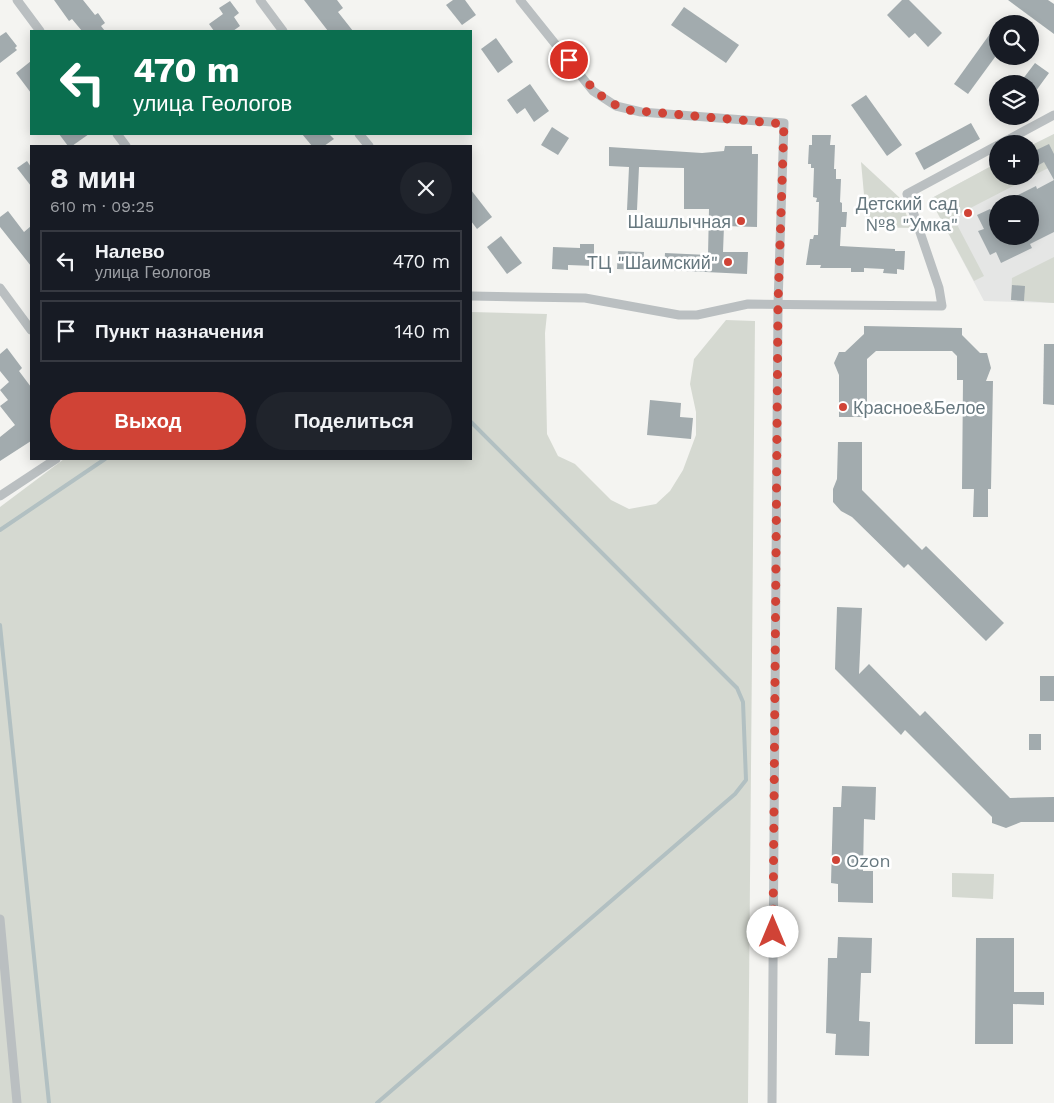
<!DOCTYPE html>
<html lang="ru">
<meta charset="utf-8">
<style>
:root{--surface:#171b24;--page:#20242c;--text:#f1f3f6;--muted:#9ea1a6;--line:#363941;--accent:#d04336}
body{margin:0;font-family:"Work Sans",sans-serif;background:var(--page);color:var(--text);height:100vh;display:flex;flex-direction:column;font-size:19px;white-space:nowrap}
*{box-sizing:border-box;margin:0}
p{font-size:16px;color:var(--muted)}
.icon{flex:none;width:28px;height:28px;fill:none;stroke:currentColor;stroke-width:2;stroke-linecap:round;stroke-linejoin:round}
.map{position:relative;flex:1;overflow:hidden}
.details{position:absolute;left:30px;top:145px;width:442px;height:315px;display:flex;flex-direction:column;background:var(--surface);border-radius:0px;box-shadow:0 2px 12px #0003}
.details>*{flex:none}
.guide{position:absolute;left:30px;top:30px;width:442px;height:105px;border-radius:0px;box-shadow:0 2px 12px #0003;background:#0b6e4f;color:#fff;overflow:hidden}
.buttons{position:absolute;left:989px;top:15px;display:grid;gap:10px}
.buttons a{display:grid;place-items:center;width:50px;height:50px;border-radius:50%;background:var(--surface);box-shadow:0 2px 12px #0003;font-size:25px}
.pin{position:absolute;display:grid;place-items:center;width:42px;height:42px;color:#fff;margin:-21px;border:2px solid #fff;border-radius:50%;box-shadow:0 1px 5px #0007}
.me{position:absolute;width:55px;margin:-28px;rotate:0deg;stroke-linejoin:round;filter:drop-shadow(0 0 4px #0008)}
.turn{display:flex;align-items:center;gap:18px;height:105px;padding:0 20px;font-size:22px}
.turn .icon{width:65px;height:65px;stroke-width:2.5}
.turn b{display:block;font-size:35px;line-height:42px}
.round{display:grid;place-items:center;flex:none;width:52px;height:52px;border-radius:26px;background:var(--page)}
.headline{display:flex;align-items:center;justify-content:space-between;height:85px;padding:0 20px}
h1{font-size:30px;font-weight:700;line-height:38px}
.button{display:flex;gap:10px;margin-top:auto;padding:10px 20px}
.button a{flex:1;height:58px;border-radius:30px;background:var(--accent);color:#fff;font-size:20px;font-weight:700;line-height:58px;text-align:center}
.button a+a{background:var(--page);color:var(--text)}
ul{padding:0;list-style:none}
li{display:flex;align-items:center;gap:15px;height:62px;margin:0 10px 8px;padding:0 10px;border:2px solid var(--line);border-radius:0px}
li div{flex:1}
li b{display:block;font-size:19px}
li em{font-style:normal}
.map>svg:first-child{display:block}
.built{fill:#e5e6e5;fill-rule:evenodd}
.green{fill:#d5d9d1}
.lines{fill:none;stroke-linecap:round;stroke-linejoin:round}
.stream{stroke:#b2c0c2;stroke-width:4}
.building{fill:#a2abae}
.minor{stroke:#babfc1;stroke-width:9}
.route{stroke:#d04336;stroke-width:9;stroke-dasharray:0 16.2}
.poi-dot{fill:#d04336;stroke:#fff;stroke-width:2}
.labels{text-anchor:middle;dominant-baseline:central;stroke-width:5;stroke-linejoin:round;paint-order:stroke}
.poi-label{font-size:18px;fill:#67787f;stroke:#fff;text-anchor:end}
</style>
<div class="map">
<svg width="1054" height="1103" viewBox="0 0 1054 1103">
<rect width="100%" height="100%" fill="#f4f4f1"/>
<!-- built -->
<path class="built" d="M1054,134v169l-70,-2 -54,-102 67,-36 1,13h32v-30zM998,204h32v32h-32z"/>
<!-- green -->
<g class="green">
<polygon points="1054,134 1054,165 953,217 984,276 974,281 930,199 997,163 998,176 1030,176 1030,146"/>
<polygon points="861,162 901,199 911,228 867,227"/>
<polygon points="1054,257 1054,303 1011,300 1012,278"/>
<polygon points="471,312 547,314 545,333 547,434 558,456 575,464 611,500 629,509 656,504 670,491 683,470 696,435 696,412 690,384 694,359 726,320 755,321 748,1103 0,1103 0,507 64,459 471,459"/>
<polygon points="952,873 994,874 993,899 952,897"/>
</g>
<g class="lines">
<!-- stream -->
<g class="stream">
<polyline points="0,530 105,459"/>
<polyline points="0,625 49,1103"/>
<polyline points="377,1103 735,794 746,780 743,702 737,688 471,422"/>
</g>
</g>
<!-- building -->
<g class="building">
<polygon points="54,0 83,0 95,15 98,13 105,23 101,26 105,31 82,31 72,19 69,21"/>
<polygon points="304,0 337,0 343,8 338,12 353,31 328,31"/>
<polygon points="453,0 465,0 476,15 462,25 446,5"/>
<polygon points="902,0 909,0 942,33 928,47 915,33 909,38 887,15"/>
<polygon points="1008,0 1048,0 1054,4 1054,34"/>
<polygon points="230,1 239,13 234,17 240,26 233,31 214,31 209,24 223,14 219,8"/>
<polygon points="684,7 739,45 726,63 671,25"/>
<polygon points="992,31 998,35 998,53 968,94 954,84"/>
<polygon points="6,32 17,46 15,48 17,50 0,63 0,36"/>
<polygon points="496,38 513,62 498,73 481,49"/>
<polygon points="31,61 31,93 16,73"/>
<polygon points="1035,63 1049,73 1030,99 1030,84 1019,84"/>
<polygon points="530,84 549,111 534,122 525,108 517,114 507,100"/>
<polygon points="866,95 902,145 887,156 851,105"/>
<polygon points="971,123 980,139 924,170 915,153"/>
<polygon points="552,127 569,138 558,155 541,145"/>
<polygon points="59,134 89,134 72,146 68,146"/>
<polygon points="302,134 329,134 334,139 324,146 312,146"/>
<polygon points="812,135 831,135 830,145 835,145 834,169 836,169 836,179 841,179 840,202 842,203 842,212 847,212 846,227 841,227 840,246 895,249 895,251 905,251 904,270 897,269 897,274 883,273 884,269 864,268 864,272 851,272 851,268 820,268 821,265 806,265 810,239 813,239 814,235 818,235 819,202 816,202 817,198 813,197 814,168 811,168 811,164 808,164 809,145 812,145"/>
<polygon points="1049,144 1054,154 1054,232 1030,244 1032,248 1001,263 996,252 990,255 978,231 984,229 977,215 990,209 992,211 998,208 998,236 1030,236 1030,204 1000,204 1036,186 1037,189 1054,180 1044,162 1037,166 1030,153"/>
<polygon points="725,146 752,146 752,154 758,154 757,227 724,226 723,252 748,252 747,274 664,270 665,253 708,255 709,209 684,209 684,168 639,167 637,210 627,210 629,167 609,166 609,147 702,153 724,151"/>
<polygon points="27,161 31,167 31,186 17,168"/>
<polygon points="471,190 492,217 477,229 471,221"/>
<polygon points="8,211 24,232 31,226 31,266 0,227 0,217"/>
<polygon points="501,236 522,263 507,274 487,247"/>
<polygon points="580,244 594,244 594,266 568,265 568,270 552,269 553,247 580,248"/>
<polygon points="618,251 644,252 643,270 617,269"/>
<polygon points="1012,285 1025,286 1024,301 1011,300"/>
<polygon points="864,326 962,328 962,335 980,353 987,353 991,368 986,381 993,381 991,489 988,489 988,517 973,517 974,489 962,489 963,380 957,380 957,356 952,351 876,351 867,359 867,417 839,417 839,375 834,363 839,352 845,352 864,334"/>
<polygon points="1044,344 1054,344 1054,405 1043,404"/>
<polygon points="7,348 22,368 19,371 31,387 31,441 0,461 0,437 15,425 0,406 8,400 0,390 9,382 0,371 0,354"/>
<polygon points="650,400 681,403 680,417 693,418 691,439 647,435"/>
<polygon points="838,442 862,442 862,490 922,550 926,546 1004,623 986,641 908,564 904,568 852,517 841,511 833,502 833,489 837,479"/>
<polygon points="837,607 862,608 859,674 869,664 920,716 925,711 1010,798 1054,797 1054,822 1021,822 1006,828 992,823 992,817 905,730 901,735 835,669"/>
<rect x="1040" y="676" width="14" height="25"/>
<rect x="1029" y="734" width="12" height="16"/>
<polygon points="842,786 876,787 875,820 864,819 863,871 873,871 873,903 838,902 838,884 831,883 833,807 841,807"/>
<polygon points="838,937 872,938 871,973 861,973 859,1021 870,1022 869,1056 835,1055 836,1034 826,1033 828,958 837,958"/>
<polygon points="976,938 1014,938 1014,992 1044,992 1044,1005 1013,1004 1013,1044 975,1044"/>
</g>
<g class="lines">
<!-- minor -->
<g class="minor">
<polyline points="17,0 40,31"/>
<polyline points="260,0 283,31"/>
<polyline points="520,0 593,91 616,106 641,112 784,123 778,304 772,1103"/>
<polyline points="117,134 126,146"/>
<polyline points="359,134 369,146"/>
<polyline points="1000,144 1054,115"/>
<polyline points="0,288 31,330"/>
<polyline points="471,296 585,298 679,315 697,315 748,304 942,306 939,288 907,194 998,145"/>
<polyline points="0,496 56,459"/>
<polyline points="0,919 17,1103"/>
</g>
</g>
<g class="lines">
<!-- route -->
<path class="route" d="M569,60c18,22 31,41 59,50l156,14 -6,180 -5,628"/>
</g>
<!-- markers -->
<g class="poi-dot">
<circle cx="968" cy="213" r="5"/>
<circle cx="741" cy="221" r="5"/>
<circle cx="728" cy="262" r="5"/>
<circle cx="843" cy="407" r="5"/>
<circle cx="836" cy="860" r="5"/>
</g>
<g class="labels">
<!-- poi labels -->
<g class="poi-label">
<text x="958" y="203">Детский сад<tspan x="958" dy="21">№8 "Умка"</tspan></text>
<text x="731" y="221">Шашлычная</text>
<text x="718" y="262">ТЦ "Шаимский"</text>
<text x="853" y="407" text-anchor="start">Красное&amp;Белое</text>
<text x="846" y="860" text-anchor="start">Ozon</text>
</g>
</g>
</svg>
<div class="buttons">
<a><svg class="icon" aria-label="search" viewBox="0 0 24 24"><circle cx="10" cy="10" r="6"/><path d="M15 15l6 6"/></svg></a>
<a><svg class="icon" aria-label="layers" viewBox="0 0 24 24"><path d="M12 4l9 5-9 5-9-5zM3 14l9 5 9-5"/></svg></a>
<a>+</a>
<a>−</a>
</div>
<div class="pin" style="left:569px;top:60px;background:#d93025"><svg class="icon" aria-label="arrive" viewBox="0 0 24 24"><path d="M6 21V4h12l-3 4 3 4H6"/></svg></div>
<svg class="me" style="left:773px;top:932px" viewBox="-20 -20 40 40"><circle r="19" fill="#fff"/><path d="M0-13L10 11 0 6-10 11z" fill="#d04336"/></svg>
<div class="guide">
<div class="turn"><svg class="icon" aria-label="left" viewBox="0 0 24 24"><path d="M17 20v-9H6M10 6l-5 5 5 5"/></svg><div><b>470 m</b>улица Геологов</div></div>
</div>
<section class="details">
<div class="headline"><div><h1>8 мин</h1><p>610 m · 09:25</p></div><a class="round"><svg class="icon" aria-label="close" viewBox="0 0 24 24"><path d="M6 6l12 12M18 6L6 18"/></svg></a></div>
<ul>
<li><svg class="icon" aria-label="left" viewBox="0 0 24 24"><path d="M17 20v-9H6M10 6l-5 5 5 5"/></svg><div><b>Налево</b><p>улица Геологов</p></div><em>470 m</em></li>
<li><svg class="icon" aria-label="arrive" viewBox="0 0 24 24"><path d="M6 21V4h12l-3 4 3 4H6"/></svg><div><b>Пункт назначения</b></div><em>140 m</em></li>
</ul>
<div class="button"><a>Выход</a><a>Поделиться</a></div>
</section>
</div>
